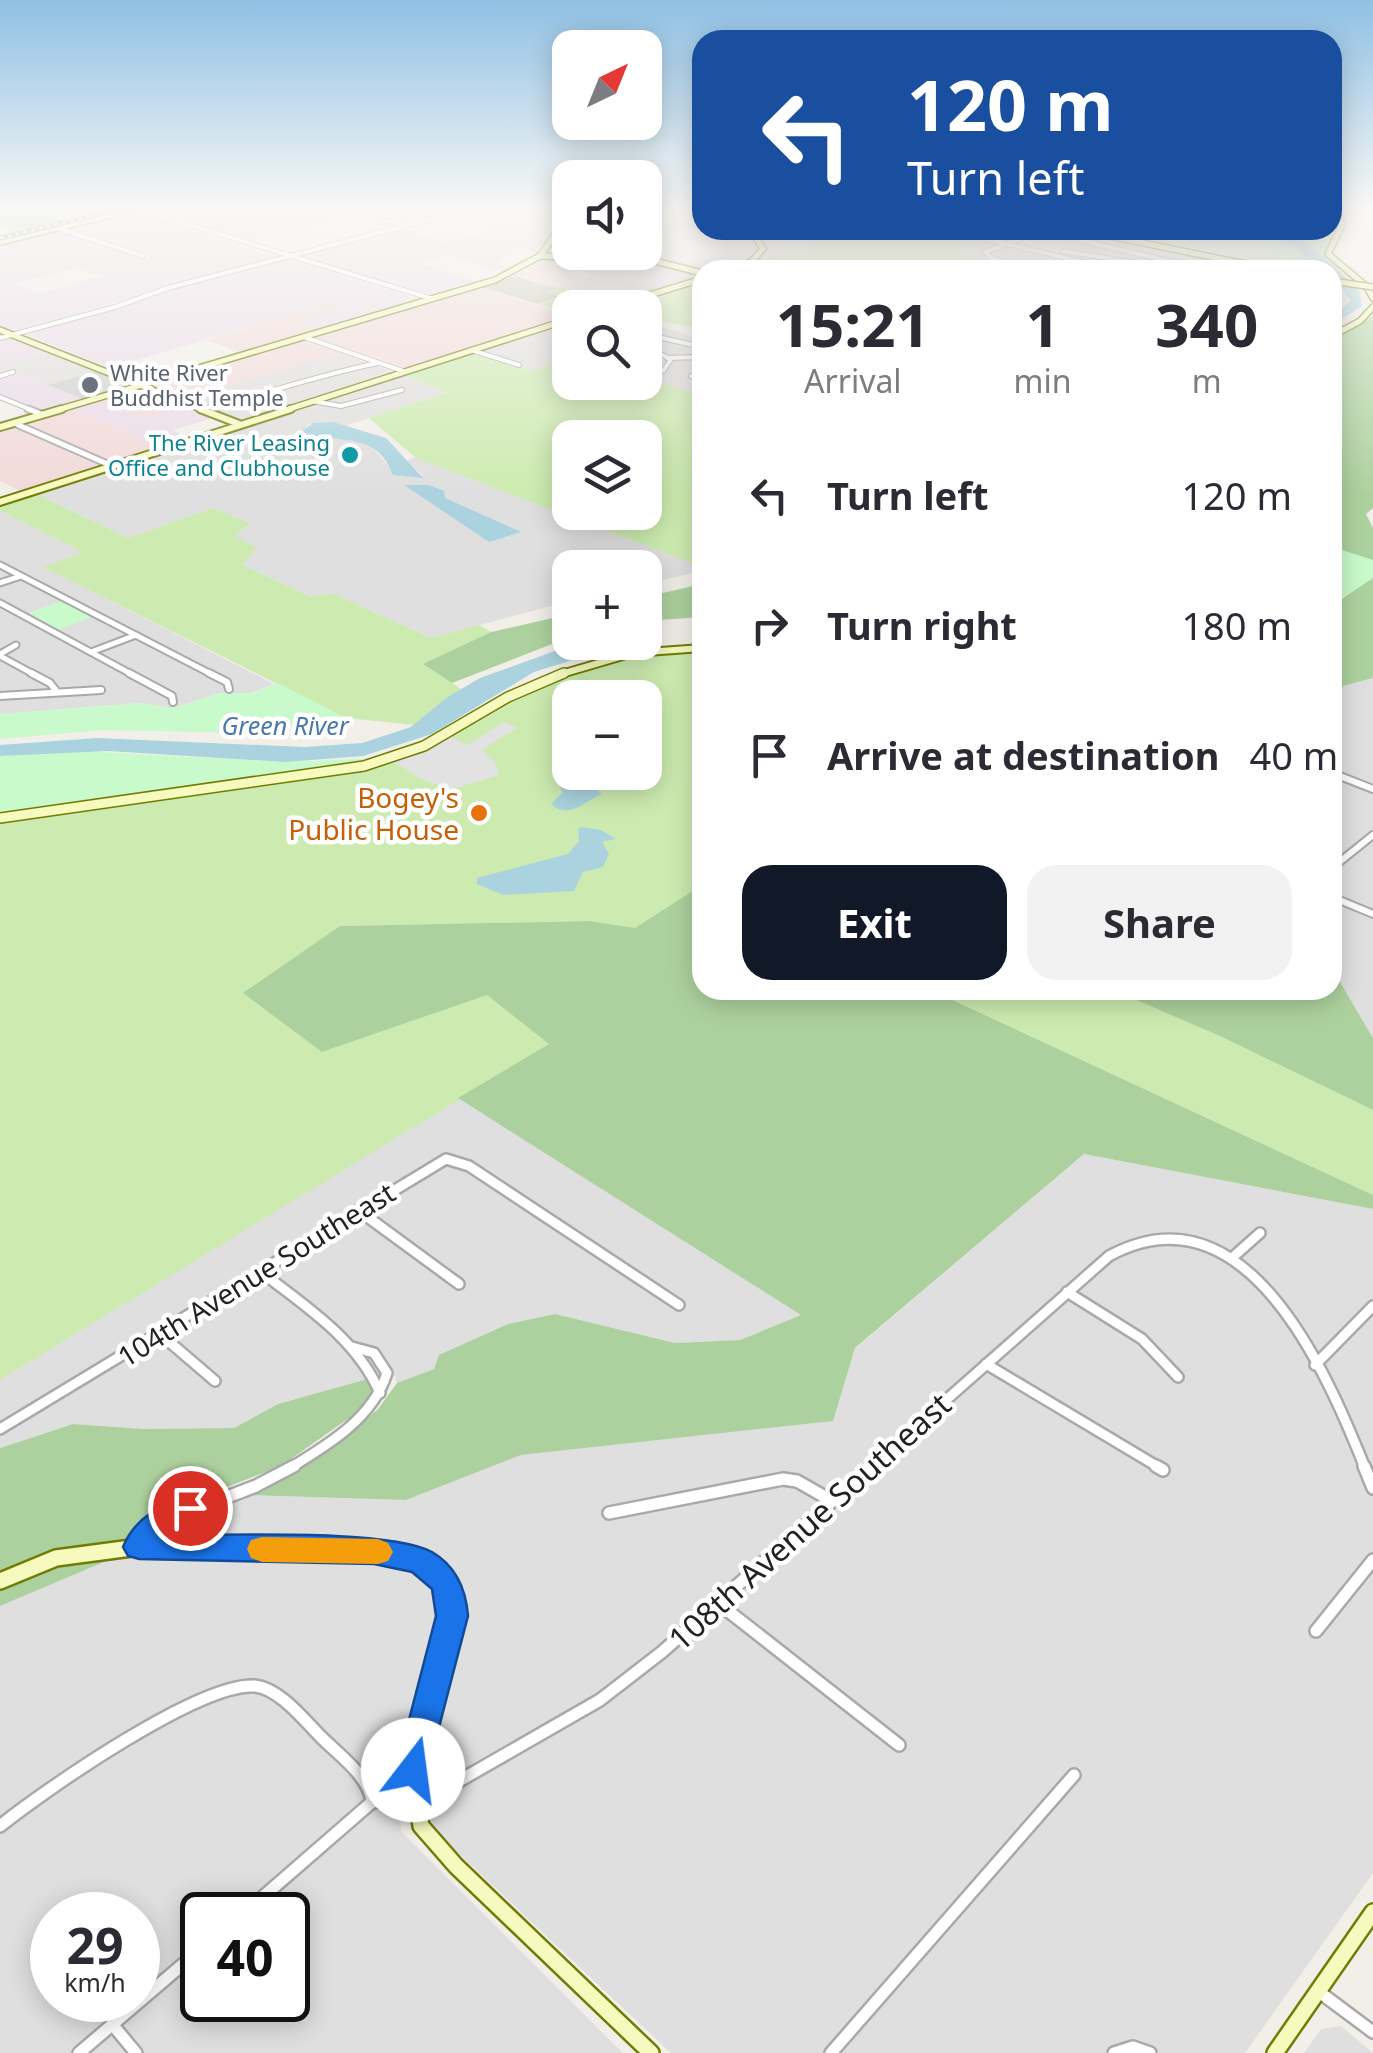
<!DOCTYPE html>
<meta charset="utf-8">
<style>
:root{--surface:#fff;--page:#f2f2f3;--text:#2b2b33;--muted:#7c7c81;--accent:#111827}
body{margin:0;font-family:"Noto Sans",sans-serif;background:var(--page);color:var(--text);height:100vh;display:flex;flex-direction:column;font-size:38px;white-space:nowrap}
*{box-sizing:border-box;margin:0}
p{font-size:32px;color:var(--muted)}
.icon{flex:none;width:55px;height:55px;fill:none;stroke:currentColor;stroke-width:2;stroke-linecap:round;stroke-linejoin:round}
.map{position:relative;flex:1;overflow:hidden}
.sheet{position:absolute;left:692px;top:260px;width:650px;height:740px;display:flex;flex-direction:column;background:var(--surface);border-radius:30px;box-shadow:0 5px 25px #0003}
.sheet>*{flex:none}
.top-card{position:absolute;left:692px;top:30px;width:650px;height:210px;border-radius:30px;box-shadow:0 5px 25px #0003;background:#1a4fa0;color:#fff;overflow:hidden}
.needle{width:65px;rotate:43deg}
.controls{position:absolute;left:552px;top:30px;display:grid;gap:20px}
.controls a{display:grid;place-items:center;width:110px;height:110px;border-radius:20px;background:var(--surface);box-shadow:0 5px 25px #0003;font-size:50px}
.speed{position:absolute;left:30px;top:1892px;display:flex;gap:20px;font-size:50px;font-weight:700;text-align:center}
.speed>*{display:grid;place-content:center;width:130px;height:130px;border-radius:50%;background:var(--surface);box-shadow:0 5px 25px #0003;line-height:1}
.speed small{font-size:25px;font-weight:400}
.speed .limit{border:5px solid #111;border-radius:15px;background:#fff;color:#111}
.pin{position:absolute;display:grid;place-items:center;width:85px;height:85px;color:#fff;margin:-42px;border:5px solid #fff;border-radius:50%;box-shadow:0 2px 10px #0007}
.me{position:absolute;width:110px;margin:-55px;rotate:15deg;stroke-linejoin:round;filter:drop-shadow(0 0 8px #0008)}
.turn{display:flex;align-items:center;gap:35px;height:210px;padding:0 50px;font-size:45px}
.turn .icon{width:130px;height:130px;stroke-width:2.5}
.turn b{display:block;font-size:70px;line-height:85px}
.eta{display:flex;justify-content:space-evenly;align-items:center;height:170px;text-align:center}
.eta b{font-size:60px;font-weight:700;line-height:70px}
.cta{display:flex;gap:20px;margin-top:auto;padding:20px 50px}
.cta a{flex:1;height:115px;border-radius:30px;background:var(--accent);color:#fff;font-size:40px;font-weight:700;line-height:115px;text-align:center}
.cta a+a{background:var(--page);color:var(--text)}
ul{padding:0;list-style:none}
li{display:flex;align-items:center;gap:30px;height:130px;padding:0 50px}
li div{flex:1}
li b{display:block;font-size:38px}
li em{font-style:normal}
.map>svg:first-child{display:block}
.residential{fill:#e0dfdf;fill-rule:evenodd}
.commercial{fill:#f2dad9}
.industrial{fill:#ebdbe8;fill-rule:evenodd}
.religious{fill:#d0d0d0}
.construction{fill:#c7c7b4}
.farmland{fill:#eef0d5}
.grass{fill:#cdebb0;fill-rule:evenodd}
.forest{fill:#add19e}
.park{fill:#c8facc}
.parking{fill:#e2e2e2}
.water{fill:#aad3df}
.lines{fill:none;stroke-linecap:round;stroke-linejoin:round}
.street-far4-casing{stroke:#a9a9a9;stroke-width:6}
.street-far3-casing{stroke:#a9a9a9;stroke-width:9}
.street-far2-casing{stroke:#a9a9a9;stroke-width:10}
.street-far1-casing{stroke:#a9a9a9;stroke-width:14}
.street-casing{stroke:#a9a9a9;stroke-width:16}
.secondary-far3-casing{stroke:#707d05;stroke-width:8}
.secondary-far2-casing{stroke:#707d05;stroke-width:10}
.secondary-far1-casing{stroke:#707d05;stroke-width:12}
.secondary-casing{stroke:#707d05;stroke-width:20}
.street-far4{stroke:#fff;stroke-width:4}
.street-far3{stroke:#fff;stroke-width:5}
.street-far2{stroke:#fff;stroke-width:6}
.street-far1{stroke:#fff;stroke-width:9}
.street{stroke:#fff;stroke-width:11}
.secondary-far3{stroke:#f7fabf;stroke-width:5}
.secondary-far2{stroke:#f7fabf;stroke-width:6}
.secondary-far1{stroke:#f7fabf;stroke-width:9}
.secondary{stroke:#f7fabf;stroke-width:15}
.rail-casing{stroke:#707070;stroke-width:5}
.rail{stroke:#fff;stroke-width:2.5;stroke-dasharray:4;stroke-linecap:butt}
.secondary-bridge-casing{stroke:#707d05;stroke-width:8;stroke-linecap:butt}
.secondary-bridge{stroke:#f7fabf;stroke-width:5}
.route{fill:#1a73e8;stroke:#114b97;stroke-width:2.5}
.slow{fill:#f59e0b}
.worship-dot{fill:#6b7280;stroke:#fff;stroke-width:4}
.culture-dot{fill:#0f9aa8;stroke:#fff;stroke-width:4}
.food-dot{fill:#e8710a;stroke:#fff;stroke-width:4}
.labels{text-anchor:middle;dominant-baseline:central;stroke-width:9;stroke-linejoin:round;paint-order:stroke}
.far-worship-label{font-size:22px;fill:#5b616d;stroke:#fff;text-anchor:start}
.far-culture-label{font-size:22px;fill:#0d838f;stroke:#fff;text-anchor:end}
.far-water-label{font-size:25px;font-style:italic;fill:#4a7aab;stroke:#fff}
.food-label{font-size:28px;fill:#c56008;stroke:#fff;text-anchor:end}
.street-label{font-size:28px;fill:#222;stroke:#fff}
.near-street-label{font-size:32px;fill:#222;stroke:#fff}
</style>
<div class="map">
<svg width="1373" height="2053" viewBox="0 0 1373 2053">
<rect width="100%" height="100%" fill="#f2efe9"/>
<!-- residential -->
<g class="residential">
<polygon points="645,207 702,207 702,230 826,230 844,234 733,270 706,270 642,253 645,252"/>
<polygon points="1090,237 1213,265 1230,270 963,270 981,265 964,256 963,248 985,240 1040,255 1073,249 1065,245"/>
<polygon points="544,258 650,261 702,277 615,303 562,287 596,275 542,260"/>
<polygon points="570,322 570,358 532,371 473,353"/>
<polygon points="645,322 702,339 702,396 645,377"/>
<polygon points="46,352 97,371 48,385 0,365"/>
<polygon points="340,353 392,371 243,421 184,398"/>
<polygon points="403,375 450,391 345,426 333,422 308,424 304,433 369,443 392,470 423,476 406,461 415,457 702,567 702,571 645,584 645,568 570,568 570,601 431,638 332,593 311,597 242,565 233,535 249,525 213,508 128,538 36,494"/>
<polygon points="0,511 84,552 44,567 274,684 251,693 221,693 172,708 140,703 0,714"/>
<polygon points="1373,678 1373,1038 1333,970 1332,708 1343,686"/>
<polygon points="458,1098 802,1315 740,1340 675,1343 554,1314 508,1324 434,1369 397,1383 393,1372 278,1404 234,1428 144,1429 73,1424 0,1448 0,1380"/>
<polygon points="1084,1154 1373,1209 1373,1873 1245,2053 671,2053 442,1838 430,1818 425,1795 426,1770 463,1612 458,1584 441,1561 413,1546 390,1541 161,1540 163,1528 247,1495 406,1500 521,1455 832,1421 855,1349"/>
<path d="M123,1554l271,9 30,15 9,13 3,24 -37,158 2,58 222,222h-623v-447zM52,1915h86v85h-86zM202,1915h86v85h-86z"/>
<polygon points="1341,2026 1373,2053 1304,2053 1321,2029"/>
</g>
<!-- commercial -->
<g class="commercial">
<polygon points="526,207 564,207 535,252 476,235 537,219 522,214 526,212 522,210"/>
<polygon points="540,261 577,271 569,274 586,279 557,288 514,276"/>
<polygon points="482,287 570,317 407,368 314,337"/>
<polygon points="327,303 341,307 300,321 320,329 240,352 207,340"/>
<polygon points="301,340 340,353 184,398 152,385"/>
<polygon points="140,390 183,406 143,419 99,401"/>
<polygon points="71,409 161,447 111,461 25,423"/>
<polygon points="13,427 100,466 22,492 0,481 0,430"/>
</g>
<!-- industrial -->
<g class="industrial">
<polygon points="150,207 373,207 245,241 146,210"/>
<path d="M135,212l141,45 -263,74 -13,-5v-83l59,-12 77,27h13l3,-3 -85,-26zM79,267l24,9 -64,17 -24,-9z"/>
<polygon points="398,228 447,243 476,235 511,245 508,247 514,249 494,263 512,269 504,273 448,256 421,264 479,282 432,296 297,257"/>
<polygon points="286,259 419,299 320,329 299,321 339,307 327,303 111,368 27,335 174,287"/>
<polygon points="11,338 46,352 2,365 82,399 37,411 0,394 0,340"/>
<polygon points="99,401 143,419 183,406 212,418 173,430 188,438 161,447 71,409"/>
</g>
<!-- religious -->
<polygon class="religious" points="97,371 131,385 82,399 48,385"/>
<!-- construction -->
<polygon class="construction" points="514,276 557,288 548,291 561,296 537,304 482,287"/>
<!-- farmland -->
<polygon class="farmland" points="1102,230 1242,230 1254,244 1281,259 1274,264"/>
<!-- grass -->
<g class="grass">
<polygon points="826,230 1014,230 963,248 964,256 983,264 959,270 919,260 888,270 733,270 842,235"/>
<polygon points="702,280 702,329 645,318 645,308 616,308"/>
<polygon points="562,287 615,303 600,307 570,308 570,314 537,304 559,297 546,292"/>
<path d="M473,353l59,18 38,-13v24h75v-5l57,19v171l-286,-109 -47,-40 79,-26 -45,-17zM570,438h75v74h-75z"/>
<polygon points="36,494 128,538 213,508 250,524 234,535 256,548 242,565 311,597 332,593 431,638 479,625 491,632 424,664 461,689 415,725 346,718 43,567 83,552 0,511 0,505"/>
<path d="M702,652v233l-67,44 -46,-8 -249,5 -18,126 165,-58 63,50 -550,336v-557l367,-53 63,-21 84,-50 67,-30 54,-13zM570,698h75v74h-75z"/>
<polygon points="931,990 1113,990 1222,1037 1373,1110 1373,1195"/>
</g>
<!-- forest -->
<g class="forest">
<polygon points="0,207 18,207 62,221 16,232 0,226"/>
<polygon points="1373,316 1373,508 1366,514 1373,528 1373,678 1343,686 1333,708 1333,339"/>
<polygon points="702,584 702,617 645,621 645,597"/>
<polygon points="570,614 570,637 452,683 423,664 491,632"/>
<polygon points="702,885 702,990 931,990 1373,1195 1373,1209 1084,1154 855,1348 833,1421 521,1455 406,1500 247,1495 326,1453 378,1409 397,1383 434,1369 439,1355 508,1324 555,1314 675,1343 740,1340 801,1315 458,1098 549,1044 487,995 322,1052 243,993 340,926 589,921 635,928"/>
<polygon points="1333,970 1373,1038 1373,1110 1222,1037 1113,990 1332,990"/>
<polygon points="371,1378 373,1386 369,1398 352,1416 281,1466 166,1511 125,1541 66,1550 0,1578 0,1448 73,1424 144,1429 234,1428 278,1404"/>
<path d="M123,1554l-123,52v-17c40,-19 79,-28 123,-35z"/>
</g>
<!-- park -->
<g class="park">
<path d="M1333,207h3l5,22 -13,19v16l6,5c-32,2 -74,-11 -92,-39h90z"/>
<polygon points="1333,547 1373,560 1373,578 1333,605"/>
<polygon points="62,601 93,617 57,630 26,614"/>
<polygon points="278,683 346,718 251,733 103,730 0,739 0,714 141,703 172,708 221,693 251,693"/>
<polygon points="80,751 285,762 382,758 319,771 224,780 0,814 0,756"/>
</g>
<!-- parking -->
<polygon class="parking" points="504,722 518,727 482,750 495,762 499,775 452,789 421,779 394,762 451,737 467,745"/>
<!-- water -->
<g class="water">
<polygon points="1256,230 1285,230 1301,237 1359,290 1362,306 1333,325 1333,315 1351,301 1333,277 1332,270 1318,270 1294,247"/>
<path d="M333,422l53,16 37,40 -30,-3c-15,-41 -46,-33 -84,-39l-7,-5 11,-8z"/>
<polygon points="404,485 429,485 444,491 445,498 521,532 489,542"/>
<polygon points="577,643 627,643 534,672 432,734 363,756 285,762 108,751 0,756 0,745 97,738 305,747 362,743 411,727 446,698 480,678"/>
<path d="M570,763v9l33,1 -13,11 12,10c-19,8 -33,26 -51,10l11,-11 -4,-16z"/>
<polygon points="581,827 601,830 616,839 602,842 609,854 603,867 583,872 574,891 503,895 477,884 477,878 568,854 579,841 578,829"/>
</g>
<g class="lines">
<defs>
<g id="street-far4">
<polyline points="137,209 433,299"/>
<polygon points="369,216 377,217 370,218"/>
<polyline points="375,218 405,225"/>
<polyline points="57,228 143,256"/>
<polyline points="987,239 1116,270"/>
<polyline points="1080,240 1206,270"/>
<polyline points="1063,251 1180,270"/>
<polyline points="1000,270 1015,265"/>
<polyline points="1032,270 991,258 985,252 1042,230"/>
<polyline points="557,323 570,327"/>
<polyline points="645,334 702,347"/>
<polyline points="304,337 403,371"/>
<polyline points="565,337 570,340"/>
<polyline points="0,338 115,307 168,288 477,207"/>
<polyline points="645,347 671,359 664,370 645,375"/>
<polyline points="471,350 519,365"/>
<polyline points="667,358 702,357"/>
<polyline points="0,376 13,372"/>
<polyline points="691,376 702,382"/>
<polyline points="0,397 34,411"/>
<polyline points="312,401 341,406 402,390"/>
<path d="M201,409c60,-13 116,-34 177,-46"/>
</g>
<g id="street-far3">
<polyline points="28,409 41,414"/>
<polyline points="14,423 112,466"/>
<polyline points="0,565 213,675"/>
<polyline points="0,583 21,576"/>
<polyline points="0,603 133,675"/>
<polyline points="91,652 136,635"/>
<polyline points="0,654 16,645"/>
<polyline points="0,656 35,675"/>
</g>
<g id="street-far2">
<polyline points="31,673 50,683 57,692"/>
<polyline points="129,673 172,696 173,702"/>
<polyline points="209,673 227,682 229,689"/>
<polyline points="0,696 101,690"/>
<polyline points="1332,773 1373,789"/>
<polyline points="1332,868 1373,835"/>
<polyline points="1332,897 1373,914"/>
</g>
<g id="street-far1">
<polyline points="358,1210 459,1284"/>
<polyline points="1233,1257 1260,1233"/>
<path d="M260,1271c46,36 96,67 120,122"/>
<polyline points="1067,1292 1142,1339 1178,1377"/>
<polyline points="159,1333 215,1381"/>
<polyline points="986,1364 1160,1468"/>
<polyline points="1315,1365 1373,1306"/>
<polyline points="0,1429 446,1159 469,1166 679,1305"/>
<path d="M290,1468c38,-23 83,-50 97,-95l-13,-20 -22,-6"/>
<path d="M869,1468l240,-212c136,-74 217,114 256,212"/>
</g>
<g id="street">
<polyline points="1156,1466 1163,1470"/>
<polyline points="1364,1466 1373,1488"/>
<polyline points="609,1513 783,1479 797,1481 832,1501"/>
<polyline points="139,1547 143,1536 155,1525 256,1486 294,1466"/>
<polyline points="718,1603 899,1745"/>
<polyline points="1316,1631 1373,1560"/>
<polyline points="372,1802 445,1789 600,1700 662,1652 872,1466"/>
<path d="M0,1826c45,-36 200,-144 255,-140 24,2 50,35 66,51 18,18 49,40 51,65"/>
<polyline points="242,1915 372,1802"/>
<polyline points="1318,1991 1373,2032"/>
<polyline points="112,2024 136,2053"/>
<polyline points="79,2053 202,1948"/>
<polyline points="831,2053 1074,1775"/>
<polyline points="1114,2053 1133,2047 1150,2053"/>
</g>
<g id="secondary-far3">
<polyline points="1336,207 1342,225 1328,254 1366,286 1373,298"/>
<polyline points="1080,230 1275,270"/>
<polyline points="0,242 143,207"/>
<polyline points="539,256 651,260 702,273"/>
<polyline points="732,270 751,262 763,249 751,230"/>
<polyline points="607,308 702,279"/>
<polyline points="0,330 206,411"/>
<polyline points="1332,336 1360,321 1373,307"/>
<polyline points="54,411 495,280 540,256 570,213"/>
<polyline points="283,411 570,319"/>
</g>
<g id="secondary-far2">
<polyline points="200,409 239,424"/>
<polyline points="0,427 62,409"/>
<polyline points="0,502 291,409"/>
<polyline points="558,675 633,653 702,648"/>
</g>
<polyline id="secondary-far1" points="0,818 364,766 424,746 508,697 564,673"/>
<g id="secondary">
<polyline points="0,1581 56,1558 139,1547 374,1551 405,1557 429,1567 445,1585 450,1599 452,1616 413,1770 421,1826 456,1866 651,2053"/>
<polyline points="1275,2053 1373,1912"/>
</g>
</defs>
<!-- street-far4 casing -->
<use href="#street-far4" class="street-far4-casing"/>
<!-- street-far3 casing -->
<use href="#street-far3" class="street-far3-casing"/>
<!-- street-far2 casing -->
<use href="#street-far2" class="street-far2-casing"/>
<!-- street-far1 casing -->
<use href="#street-far1" class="street-far1-casing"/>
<!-- street casing -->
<use href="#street" class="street-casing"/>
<!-- secondary-far3 casing -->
<use href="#secondary-far3" class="secondary-far3-casing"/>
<!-- secondary-far2 casing -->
<use href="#secondary-far2" class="secondary-far2-casing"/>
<!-- secondary-far1 casing -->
<use href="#secondary-far1" class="secondary-far1-casing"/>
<!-- secondary casing -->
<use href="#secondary" class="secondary-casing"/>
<!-- street-far4 -->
<use href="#street-far4" class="street-far4"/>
<!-- street-far3 -->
<use href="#street-far3" class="street-far3"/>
<!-- street-far2 -->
<use href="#street-far2" class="street-far2"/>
<!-- street-far1 -->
<use href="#street-far1" class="street-far1"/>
<!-- street -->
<use href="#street" class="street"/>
<!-- secondary-far3 -->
<use href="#secondary-far3" class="secondary-far3"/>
<!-- secondary-far2 -->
<use href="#secondary-far2" class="secondary-far2"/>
<!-- secondary-far1 -->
<use href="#secondary-far1" class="secondary-far1"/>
<!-- secondary -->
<use href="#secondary" class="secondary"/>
<defs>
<polyline id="rail" points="0,238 130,207"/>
</defs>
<!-- rail casing -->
<use href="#rail" class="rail-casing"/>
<!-- rail -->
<use href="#rail" class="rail"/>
<defs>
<polyline id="secondary-bridge" points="1332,281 1373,287"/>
</defs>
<!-- secondary-bridge casing -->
<use href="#secondary-bridge" class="secondary-bridge-casing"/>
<!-- secondary-bridge -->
<use href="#secondary-bridge" class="secondary-bridge"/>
</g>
<!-- sky -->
<linearGradient id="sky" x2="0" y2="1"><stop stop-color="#8fc0e4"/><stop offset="0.42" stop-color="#f9f8f5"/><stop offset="1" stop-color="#f9f8f5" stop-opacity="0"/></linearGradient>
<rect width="1373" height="495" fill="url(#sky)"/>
<!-- route -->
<path class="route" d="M190,1496l11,3 5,9 -5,8 -37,19c58,1 223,-7 268,17 24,14 34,37 36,64l-43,165 -12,4 -12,-4 -5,-11 40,-154 -4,-27 -20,-17 -38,-8 -235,-5 -11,-3 -5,-9c12,-30 38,-42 67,-51z"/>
<!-- slow -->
<polygon class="slow" points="262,1537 378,1539 388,1543 393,1552 388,1561 378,1564 262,1562 251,1558 247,1549 251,1540"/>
<!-- markers -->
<circle class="worship-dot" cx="90" cy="385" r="10"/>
<circle class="culture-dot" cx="350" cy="455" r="10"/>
<circle class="food-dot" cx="479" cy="813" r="10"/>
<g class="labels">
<!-- far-worship labels -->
<g class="far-worship-label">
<text x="110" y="372">White River<tspan x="110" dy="25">Buddhist Temple</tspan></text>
</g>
<!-- far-culture labels -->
<g class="far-culture-label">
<text x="330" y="442">The River Leasing<tspan x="330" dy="25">Office and Clubhouse</tspan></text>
</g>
<!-- far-water labels -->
<g class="far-water-label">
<text x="285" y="725">Green River</text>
</g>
<!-- food labels -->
<g class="food-label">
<text x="459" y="797">Bogey's<tspan x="459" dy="32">Public House</tspan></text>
</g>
<!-- street labels -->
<g class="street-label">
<text transform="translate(256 1274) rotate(-32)">104th Avenue Southeast</text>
</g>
<!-- near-street labels -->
<g class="near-street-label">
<text transform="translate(809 1521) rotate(-42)">108th Avenue Southeast</text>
</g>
</g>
</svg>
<div class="controls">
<a><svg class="needle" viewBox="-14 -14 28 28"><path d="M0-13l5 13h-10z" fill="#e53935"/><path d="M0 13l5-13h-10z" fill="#7c7c81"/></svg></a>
<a><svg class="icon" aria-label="sound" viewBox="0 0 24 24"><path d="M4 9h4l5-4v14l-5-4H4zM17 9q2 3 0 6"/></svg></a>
<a><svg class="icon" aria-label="search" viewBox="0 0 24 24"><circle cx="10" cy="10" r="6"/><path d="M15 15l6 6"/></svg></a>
<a><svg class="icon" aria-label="layers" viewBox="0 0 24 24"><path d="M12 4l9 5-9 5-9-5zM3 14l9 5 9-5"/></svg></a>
<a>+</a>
<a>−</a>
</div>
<div class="speed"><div>29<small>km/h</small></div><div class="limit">40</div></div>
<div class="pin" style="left:190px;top:1508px;background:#d93025"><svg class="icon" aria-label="arrive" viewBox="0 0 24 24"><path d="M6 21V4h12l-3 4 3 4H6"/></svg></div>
<svg class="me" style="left:413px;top:1770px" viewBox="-20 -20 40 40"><circle r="19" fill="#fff"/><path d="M0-13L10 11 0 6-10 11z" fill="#1a73e8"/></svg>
<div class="top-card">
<div class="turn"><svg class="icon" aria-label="left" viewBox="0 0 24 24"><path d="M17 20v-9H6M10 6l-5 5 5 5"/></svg><div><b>120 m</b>Turn left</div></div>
</div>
<section class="sheet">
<div class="eta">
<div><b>15:21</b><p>Arrival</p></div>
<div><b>1</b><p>min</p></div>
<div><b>340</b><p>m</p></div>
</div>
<ul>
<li><svg class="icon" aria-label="left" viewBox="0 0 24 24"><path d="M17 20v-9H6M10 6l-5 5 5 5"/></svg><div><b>Turn left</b></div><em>120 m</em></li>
<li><svg class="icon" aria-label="right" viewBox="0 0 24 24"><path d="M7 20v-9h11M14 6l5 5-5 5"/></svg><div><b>Turn right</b></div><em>180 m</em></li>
<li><svg class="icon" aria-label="arrive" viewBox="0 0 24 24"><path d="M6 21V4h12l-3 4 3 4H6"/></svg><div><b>Arrive at destination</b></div><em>40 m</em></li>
</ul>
<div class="cta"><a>Exit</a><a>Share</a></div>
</section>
</div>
